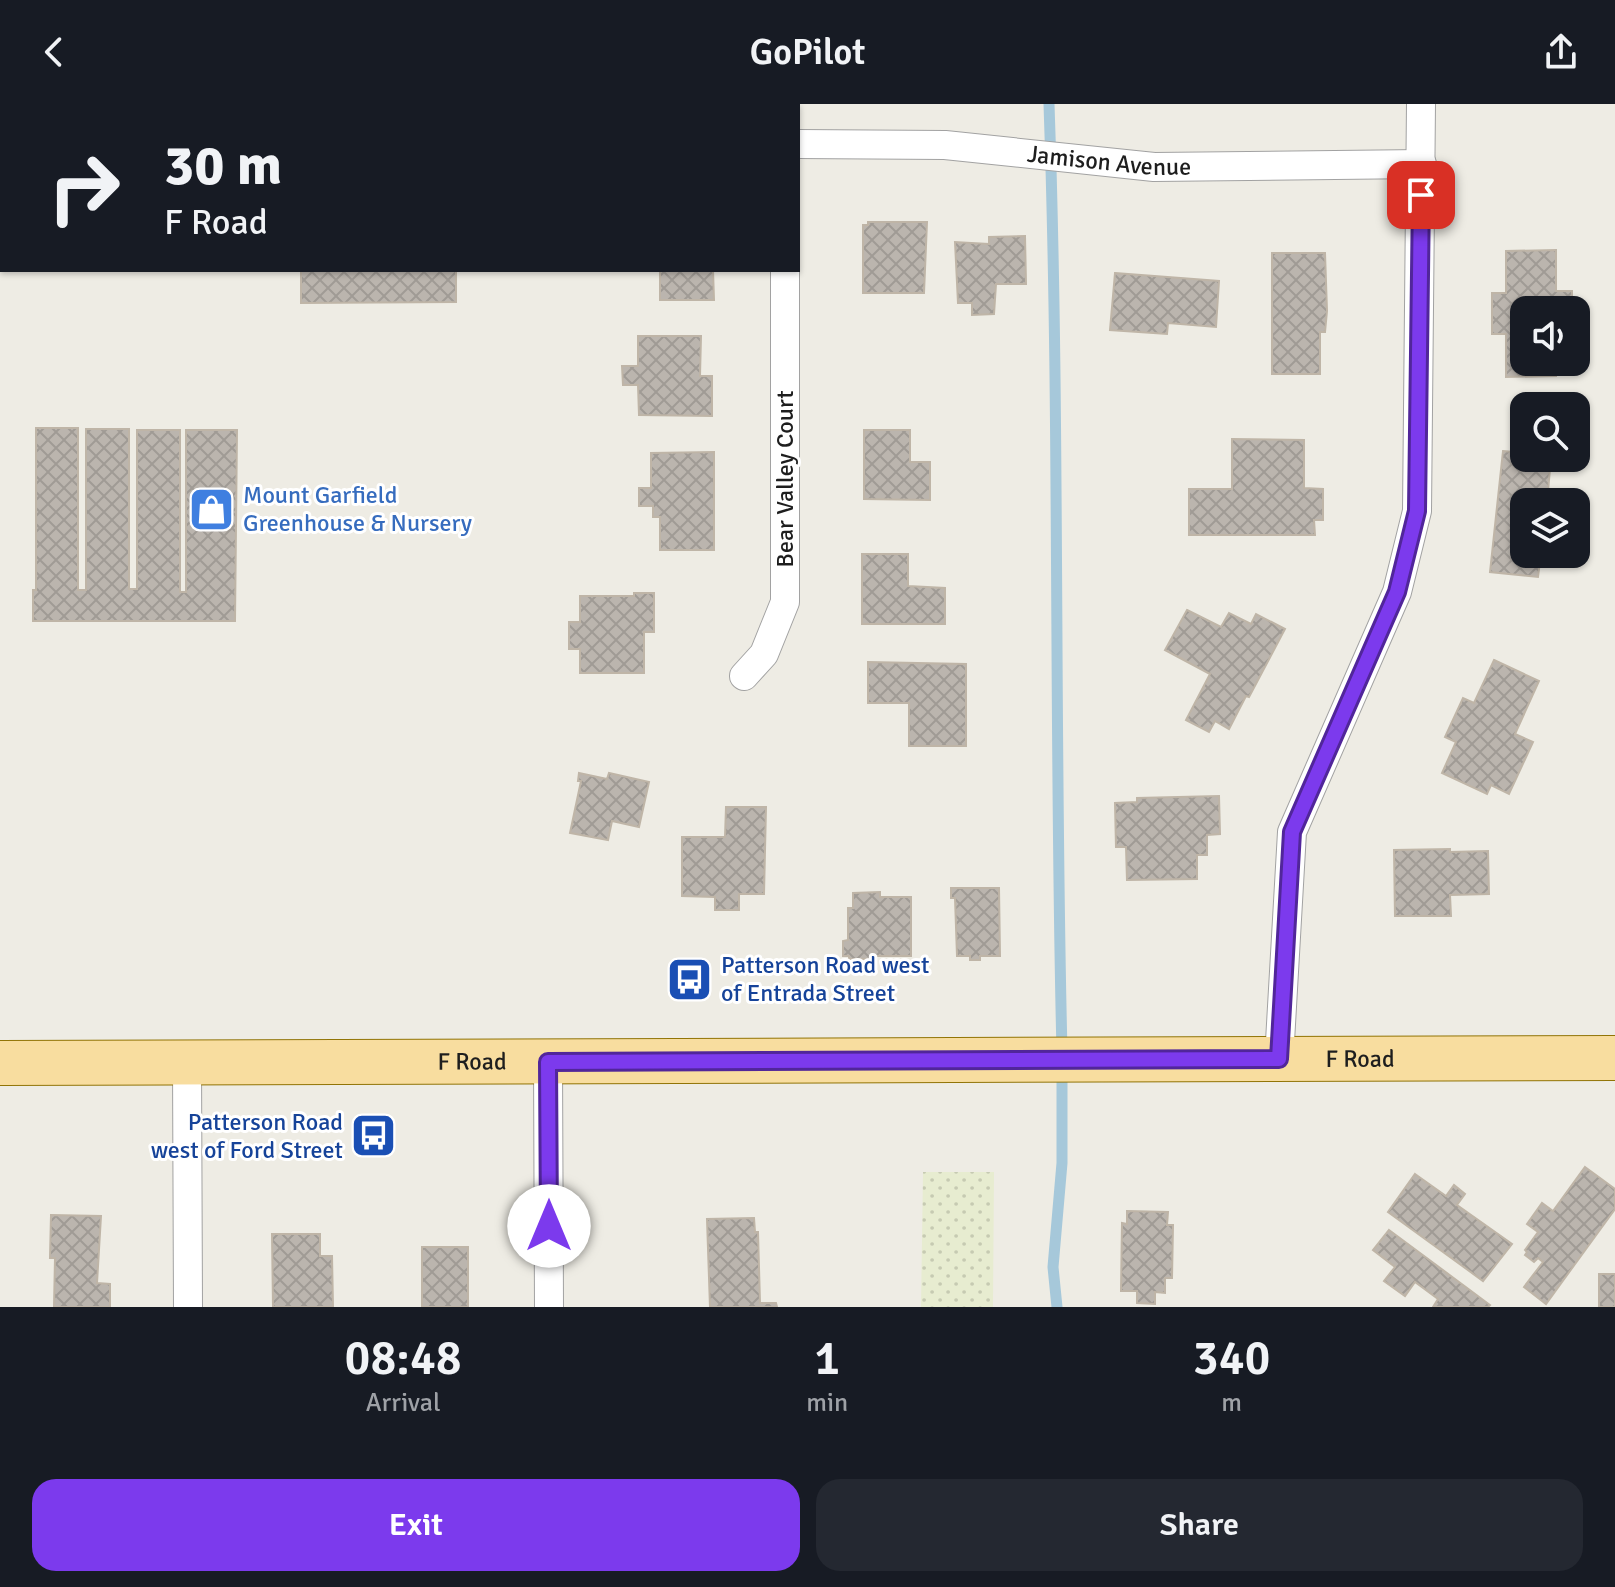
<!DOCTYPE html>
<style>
:root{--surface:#171b24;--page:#242831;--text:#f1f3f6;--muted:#9ea1a6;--accent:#7c3aed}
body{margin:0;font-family:Signika,sans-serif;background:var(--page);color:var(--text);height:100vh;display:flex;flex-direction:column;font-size:30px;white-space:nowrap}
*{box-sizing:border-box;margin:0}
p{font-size:26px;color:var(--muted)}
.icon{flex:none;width:44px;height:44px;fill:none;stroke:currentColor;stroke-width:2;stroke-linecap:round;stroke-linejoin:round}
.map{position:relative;height:1203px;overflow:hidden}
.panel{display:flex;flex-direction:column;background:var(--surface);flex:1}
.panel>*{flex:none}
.banner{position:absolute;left:0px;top:0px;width:800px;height:168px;box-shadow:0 2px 6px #0004;background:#171b24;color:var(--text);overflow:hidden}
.fabs{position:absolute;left:1510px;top:192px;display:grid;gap:16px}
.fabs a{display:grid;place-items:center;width:80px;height:80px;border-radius:16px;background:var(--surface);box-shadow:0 2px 6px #0004;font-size:40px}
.pin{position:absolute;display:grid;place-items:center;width:68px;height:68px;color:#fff;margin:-34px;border-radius:16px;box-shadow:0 4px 12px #0006}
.me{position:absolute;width:88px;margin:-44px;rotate:0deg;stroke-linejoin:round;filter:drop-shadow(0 0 6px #0008)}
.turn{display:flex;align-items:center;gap:28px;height:168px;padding:0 32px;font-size:36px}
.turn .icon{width:104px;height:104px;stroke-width:2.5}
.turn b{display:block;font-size:56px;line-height:68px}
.eta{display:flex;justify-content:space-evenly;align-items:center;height:136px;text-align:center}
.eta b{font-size:48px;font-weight:600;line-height:56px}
.cta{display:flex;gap:16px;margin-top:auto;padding:16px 32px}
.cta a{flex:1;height:92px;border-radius:24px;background:var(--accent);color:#fff;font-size:32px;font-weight:600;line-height:92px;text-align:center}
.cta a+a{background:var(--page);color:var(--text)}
header{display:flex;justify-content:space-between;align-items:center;height:104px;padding:0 32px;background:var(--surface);font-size:36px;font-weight:600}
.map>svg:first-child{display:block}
.farmland{fill:url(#farmland-dots)}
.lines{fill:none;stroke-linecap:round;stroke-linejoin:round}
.stream{stroke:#a6c8da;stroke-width:11}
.building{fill:url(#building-cross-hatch);stroke:#bfb5a7;stroke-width:2}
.minor-casing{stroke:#a2a2a2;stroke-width:30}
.primary-casing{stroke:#917406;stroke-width:46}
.minor{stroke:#fff;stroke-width:28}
.primary{stroke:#f8dd9f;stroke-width:44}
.route-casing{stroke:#51269a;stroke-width:20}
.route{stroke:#7c3aed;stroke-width:14}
.labels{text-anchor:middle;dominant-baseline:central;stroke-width:6;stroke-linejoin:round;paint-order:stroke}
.street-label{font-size:24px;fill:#1e1e1e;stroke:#fff}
.shop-label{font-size:24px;fill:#366cbe;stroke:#fff;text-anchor:start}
.transit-label{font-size:24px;fill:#164399;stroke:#fff;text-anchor:start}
</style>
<header><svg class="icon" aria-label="back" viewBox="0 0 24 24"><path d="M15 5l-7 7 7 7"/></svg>GoPilot<svg class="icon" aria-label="share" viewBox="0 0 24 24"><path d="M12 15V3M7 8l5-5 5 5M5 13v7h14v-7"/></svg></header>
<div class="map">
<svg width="1615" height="1203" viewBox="0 0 1615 1203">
<defs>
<pattern id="farmland-dots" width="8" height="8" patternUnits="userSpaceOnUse" patternTransform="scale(2)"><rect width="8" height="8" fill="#e7ecd0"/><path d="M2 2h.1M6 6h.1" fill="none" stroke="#c6cab2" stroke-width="1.8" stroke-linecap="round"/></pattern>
<pattern id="building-cross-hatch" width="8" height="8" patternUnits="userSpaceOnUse" patternTransform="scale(2)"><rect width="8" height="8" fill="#bbb5ae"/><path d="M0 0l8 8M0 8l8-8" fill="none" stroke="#a09b95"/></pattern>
</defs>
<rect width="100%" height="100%" fill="#eeece4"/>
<!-- farmland -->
<polygon class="farmland" points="923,1068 994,1068 993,1203 921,1203"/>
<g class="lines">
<!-- stream -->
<g class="stream">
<path d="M1049,0c11,316 5,632 13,947"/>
<polyline points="1057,1203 1053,1163 1062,1059 1062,964"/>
</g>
</g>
<!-- building -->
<g class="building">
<rect x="300" y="0" width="155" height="2"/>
<rect x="651" y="0" width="62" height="2"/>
<polygon points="868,118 927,118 924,189 863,189 863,121 868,121"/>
<polygon points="1025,132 1026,180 996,180 994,210 972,211 972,199 958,199 955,138 989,140 989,133"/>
<polygon points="1556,146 1556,187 1572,187 1572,206 1524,206 1524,258 1556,258 1556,272 1506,273 1506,230 1492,230 1492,189 1506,189 1506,147"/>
<polygon points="1272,149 1325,149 1327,207 1325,228 1320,228 1320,270 1272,270"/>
<polygon points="301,166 456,166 456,198 301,199"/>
<polygon points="660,166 713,166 714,196 660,196"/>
<polygon points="1115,169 1219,177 1216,223 1168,219 1167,230 1110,226"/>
<polygon points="638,232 701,232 700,272 712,272 712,312 639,311 638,281 623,281 622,262 638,262"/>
<polygon points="36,324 78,324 78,486 86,486 86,325 129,325 129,485 137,485 137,326 180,326 180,488 186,488 186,326 237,326 235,517 33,517 33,486 36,486"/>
<polygon points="864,326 910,326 910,358 930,358 930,396 864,395"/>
<polygon points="1232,335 1304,336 1304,384 1323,385 1323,416 1314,416 1315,431 1189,431 1189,385 1232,385"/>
<polygon points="1503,347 1524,349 1524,354 1551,354 1547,398 1524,398 1524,450 1541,450 1538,473 1490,468"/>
<polygon points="714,348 714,446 660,446 660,413 653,413 653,402 639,402 639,384 651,384 651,349"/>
<polygon points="862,450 908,450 908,482 945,484 945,520 862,520"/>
<polygon points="634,489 654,489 654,528 644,528 644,569 580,569 580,545 569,545 569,518 580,518 580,492 634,492"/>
<polygon points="1187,506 1221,523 1229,509 1251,520 1256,510 1285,525 1249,593 1246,592 1229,625 1215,617 1209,628 1186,616 1210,570 1165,546"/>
<polygon points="1494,556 1539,577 1515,630 1533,638 1509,690 1491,681 1487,690 1442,669 1456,638 1445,633 1463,594 1474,599"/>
<polygon points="868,558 966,560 966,642 909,642 909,599 868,599"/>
<polygon points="579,669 607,675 609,669 649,678 639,723 612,717 608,736 570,729 581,677 578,677"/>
<polygon points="1219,692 1220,730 1207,731 1207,751 1197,751 1197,775 1127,776 1126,743 1116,743 1115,699 1137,698 1137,694"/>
<polygon points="726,703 766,703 764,790 739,790 739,806 715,806 715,793 682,792 682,733 725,733"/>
<polygon points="1450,745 1450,748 1488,747 1489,790 1450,791 1451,812 1395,812 1394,746"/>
<polygon points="951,784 999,784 1000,852 980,852 980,856 970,856 970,852 957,852 955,794 951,794"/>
<polygon points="880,788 880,793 911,793 911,852 870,852 870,855 849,855 849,852 843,852 843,837 848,836 848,804 853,804 853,789"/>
<polygon points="1585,1063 1615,1085 1615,1105 1546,1200 1524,1183 1543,1158 1538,1154 1534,1158 1525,1151 1527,1148 1525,1146 1538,1128 1527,1120 1542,1099 1553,1107"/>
<polygon points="1415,1070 1446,1092 1454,1081 1465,1090 1457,1101 1512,1140 1483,1177 1388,1108"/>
<polygon points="1127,1107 1168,1108 1167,1121 1173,1121 1172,1174 1165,1174 1165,1189 1155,1188 1155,1200 1137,1199 1137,1187 1121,1187 1122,1119 1127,1120"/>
<polygon points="51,1111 101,1112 97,1179 110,1180 110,1203 54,1203 55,1154 50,1154"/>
<polygon points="754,1114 755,1128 758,1128 760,1199 776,1199 777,1203 710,1203 707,1115"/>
<polygon points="1389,1126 1490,1201 1488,1203 1433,1203 1438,1195 1415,1178 1405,1192 1384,1177 1395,1163 1373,1146"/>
<polygon points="272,1130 320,1130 320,1152 332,1152 333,1203 273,1203"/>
<rect x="422" y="1143" width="46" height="60"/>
<rect x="1599" y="1170" width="16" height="33"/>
</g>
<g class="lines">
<defs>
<g id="minor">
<polyline points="784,0 784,2"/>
<path id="s1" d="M798,40l147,1 209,22 268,-3"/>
<polyline points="744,572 764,550 785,498 785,166"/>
<polyline points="1279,955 1292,728 1397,488 1417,407 1421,0"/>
<polyline points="548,958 549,1203"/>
<polyline points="187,959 188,1203"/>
</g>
<g id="primary">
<path id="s2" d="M0,959l1615,-5"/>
</g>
</defs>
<!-- minor casing -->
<use href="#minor" class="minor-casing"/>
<!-- primary casing -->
<use href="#primary" class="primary-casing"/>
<!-- minor -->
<use href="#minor" class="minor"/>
<!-- primary -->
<use href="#primary" class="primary"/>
</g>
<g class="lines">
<defs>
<polyline id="route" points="549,1122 548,958 1279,955 1292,728 1397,488 1417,407 1421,91"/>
</defs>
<!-- route casing -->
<use href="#route" class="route-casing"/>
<!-- route -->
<use href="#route" class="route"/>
</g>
<!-- icons -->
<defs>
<symbol id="shop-square" viewBox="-11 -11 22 22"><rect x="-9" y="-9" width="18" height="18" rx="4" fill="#3f7fe0" stroke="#fff"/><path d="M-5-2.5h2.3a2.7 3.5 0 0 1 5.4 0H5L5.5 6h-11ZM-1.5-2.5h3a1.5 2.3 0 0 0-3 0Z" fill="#fff"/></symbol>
<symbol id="bus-square" viewBox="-11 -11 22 22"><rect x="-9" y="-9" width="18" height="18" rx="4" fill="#1a4fb4" stroke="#fff"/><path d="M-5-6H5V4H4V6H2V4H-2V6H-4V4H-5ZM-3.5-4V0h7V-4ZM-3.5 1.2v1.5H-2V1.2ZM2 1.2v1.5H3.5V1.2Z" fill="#fff"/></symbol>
</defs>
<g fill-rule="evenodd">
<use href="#shop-square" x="186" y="380" width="51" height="51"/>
<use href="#bus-square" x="664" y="850" width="51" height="51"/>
<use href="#bus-square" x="348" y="1006" width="51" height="51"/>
</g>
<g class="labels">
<!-- street labels -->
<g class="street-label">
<text stroke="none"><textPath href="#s1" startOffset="312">Jamison Avenue</textPath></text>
<text transform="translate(785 375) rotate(-90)">Bear Valley Court</text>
<text stroke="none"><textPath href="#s2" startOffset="1360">F Road</textPath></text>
<text stroke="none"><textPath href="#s2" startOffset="472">F Road</textPath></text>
</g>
<!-- shop labels -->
<g class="shop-label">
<text x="243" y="391">Mount Garfield<tspan x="243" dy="28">Greenhouse &amp; Nursery</tspan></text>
</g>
<!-- transit labels -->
<g class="transit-label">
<text x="721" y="861">Patterson Road west<tspan x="721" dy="28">of Entrada Street</tspan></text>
<text x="343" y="1018" text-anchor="end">Patterson Road<tspan x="343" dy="28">west of Ford Street</tspan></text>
</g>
</g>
</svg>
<div class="fabs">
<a><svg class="icon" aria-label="sound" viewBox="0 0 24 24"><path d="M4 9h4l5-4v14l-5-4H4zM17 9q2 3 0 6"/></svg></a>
<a><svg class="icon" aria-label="search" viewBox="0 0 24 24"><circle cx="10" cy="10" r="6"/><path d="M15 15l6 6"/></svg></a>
<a><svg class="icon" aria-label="layers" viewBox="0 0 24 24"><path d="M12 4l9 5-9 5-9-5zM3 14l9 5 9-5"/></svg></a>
</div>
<div class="pin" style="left:1421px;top:91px;background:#d93025"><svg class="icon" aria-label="arrive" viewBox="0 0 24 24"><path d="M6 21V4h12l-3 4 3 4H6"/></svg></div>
<svg class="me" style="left:549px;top:1122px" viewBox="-20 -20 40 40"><circle r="19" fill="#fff"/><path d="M0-13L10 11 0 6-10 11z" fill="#7c3aed"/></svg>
<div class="banner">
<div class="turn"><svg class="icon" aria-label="right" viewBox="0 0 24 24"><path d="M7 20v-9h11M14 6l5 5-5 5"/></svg><div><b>30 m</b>F Road</div></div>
</div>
</div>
<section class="panel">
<div class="eta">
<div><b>08:48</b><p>Arrival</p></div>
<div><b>1</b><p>min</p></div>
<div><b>340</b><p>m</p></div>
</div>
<div class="cta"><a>Exit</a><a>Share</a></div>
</section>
